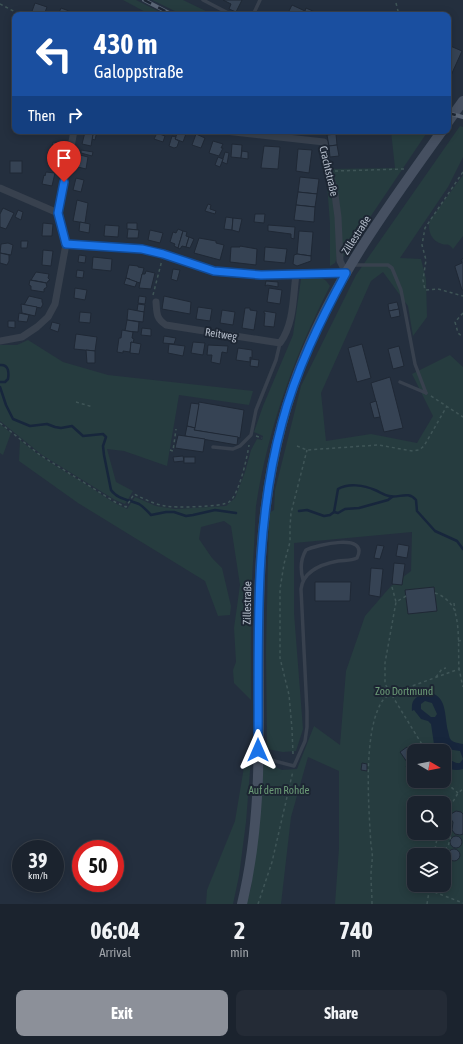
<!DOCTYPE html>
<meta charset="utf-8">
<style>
:root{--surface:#1b232e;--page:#242b36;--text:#f1f3f6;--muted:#a0a4aa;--line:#39404a;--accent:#8c9099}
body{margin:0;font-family:"Asap Condensed",sans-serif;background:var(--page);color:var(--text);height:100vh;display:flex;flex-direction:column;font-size:15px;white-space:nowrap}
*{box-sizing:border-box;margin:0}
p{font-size:13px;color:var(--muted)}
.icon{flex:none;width:22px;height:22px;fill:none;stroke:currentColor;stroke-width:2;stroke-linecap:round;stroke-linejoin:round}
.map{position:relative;height:904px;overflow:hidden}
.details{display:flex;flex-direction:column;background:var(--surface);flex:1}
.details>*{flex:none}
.banner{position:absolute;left:12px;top:12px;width:439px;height:122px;border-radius:8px;box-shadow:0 2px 10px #0003,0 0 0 1px var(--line);background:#1a4fa0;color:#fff;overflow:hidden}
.needle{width:26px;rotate:100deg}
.fabs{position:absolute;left:407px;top:744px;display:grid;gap:8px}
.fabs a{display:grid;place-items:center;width:44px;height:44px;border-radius:8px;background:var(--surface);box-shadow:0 2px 10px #0003,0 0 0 1px var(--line);font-size:20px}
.speed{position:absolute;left:12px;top:840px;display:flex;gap:8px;font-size:20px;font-weight:700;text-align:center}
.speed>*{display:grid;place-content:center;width:52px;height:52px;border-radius:50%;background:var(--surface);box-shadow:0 2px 10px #0003,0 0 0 1px var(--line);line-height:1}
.speed small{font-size:10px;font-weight:400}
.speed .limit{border:6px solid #d22;background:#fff;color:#111}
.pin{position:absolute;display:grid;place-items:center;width:34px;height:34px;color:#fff;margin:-41px -17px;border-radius:50% 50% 50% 0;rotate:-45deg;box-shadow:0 0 4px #0007}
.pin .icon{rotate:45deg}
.me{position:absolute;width:44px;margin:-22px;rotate:0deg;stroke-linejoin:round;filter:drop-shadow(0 0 3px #0008)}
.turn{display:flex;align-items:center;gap:14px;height:84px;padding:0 16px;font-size:18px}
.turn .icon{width:52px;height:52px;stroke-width:2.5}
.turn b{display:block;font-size:28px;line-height:34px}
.then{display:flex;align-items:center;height:38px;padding:0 16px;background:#0003;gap:8px;font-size:15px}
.eta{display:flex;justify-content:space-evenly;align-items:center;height:68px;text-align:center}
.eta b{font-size:24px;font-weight:700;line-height:28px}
.cta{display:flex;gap:8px;margin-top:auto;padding:8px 16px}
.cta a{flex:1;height:46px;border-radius:8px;background:var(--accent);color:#fff;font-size:16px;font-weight:700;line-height:46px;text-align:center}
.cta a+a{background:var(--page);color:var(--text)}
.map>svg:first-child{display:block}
.green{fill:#263c3f;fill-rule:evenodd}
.water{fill:#17263c;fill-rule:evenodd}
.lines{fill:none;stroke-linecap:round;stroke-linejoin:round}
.stream{stroke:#17263c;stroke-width:2.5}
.building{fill:#364354;stroke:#1f2835}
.path{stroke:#3f5557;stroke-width:1.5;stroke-dasharray:3 3;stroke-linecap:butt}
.lane{stroke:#38414e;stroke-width:3.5}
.street{stroke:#38414e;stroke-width:7}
.secondary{stroke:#465061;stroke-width:10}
.rail-casing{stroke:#5a6575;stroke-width:4}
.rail{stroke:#1d2633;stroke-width:2.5;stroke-dasharray:8;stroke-linecap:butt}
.route-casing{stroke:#114b97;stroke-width:10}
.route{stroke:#1a73e8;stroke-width:7}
.labels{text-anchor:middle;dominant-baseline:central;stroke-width:4;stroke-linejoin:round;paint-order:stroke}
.street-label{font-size:11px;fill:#b4bcc9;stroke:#1d2633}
.park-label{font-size:11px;fill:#6b9a76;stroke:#1d2633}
</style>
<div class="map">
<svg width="463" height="904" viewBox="0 0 463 904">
<rect width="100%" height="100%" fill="#242f3e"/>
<!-- green -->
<g class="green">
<polygon points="123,0 136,0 166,15 151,15"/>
<polygon points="152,0 183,0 214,15 183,15"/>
<path d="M460,126l3,1v30l-15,30 -48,71 21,1 5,20 1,38 -14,19 -5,-30 -25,-34 -12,9 -50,112 5,48 45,-7 46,9 16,-27 -21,-42 38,-19 13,12v537h-128l4,-56v-77l-31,-14 -17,60 -10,87h-35l5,-17 13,-125 18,8 15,-1 17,-43 26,19 6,-74 19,-55 26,-30 20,-15 1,-39 -118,11v70l9,116 -7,22 -13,1 -16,-3 -1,-98 3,-138 5,-3 1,-20 26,-104 55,-111zM414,751h30v30h-30zM414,803h30v30h-30zM414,855h30v30h-30z"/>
<polygon points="391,131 428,131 342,259 329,169 395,168"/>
<path d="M463,175v61l-10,13c-1,-1 -2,-3 -4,-4 -2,-1 -5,0 -7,-1 -11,-3 -15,-14 -12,-24z"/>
<path d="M327,184h3c3,19 12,63 5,79l-5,3v-42z"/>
<path d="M317,277c7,1 9,3 13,9 -36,71 -62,142 -74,220 -1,13 -1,27 -2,40 -4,51 -3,103 -3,154l-17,-17 -1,-13 3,-8 -2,-34 6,-43 -9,-59 -7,-5 -23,6 -2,12 13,19 10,10 9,38 -1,9 -12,1 -13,-35 -127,-78 -59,-42 1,-21c21,18 44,31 67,45 14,9 24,17 40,24l8,-12 21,9 19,3 51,-3 9,-8 10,-26 6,-22 6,-11 5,1 1,-4 -9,-4 9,-26 30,-71 8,-56z"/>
<polygon points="28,340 63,362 108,375 253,391 249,405 179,395 167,466 124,451 107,449 116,482 133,491 125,504 115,500 42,455 0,421 0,345 17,345"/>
<polygon points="0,424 11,433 3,455 0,453"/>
<polygon points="251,758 246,822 239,876 233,904 206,904 207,890 235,821 244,767"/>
</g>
<!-- water -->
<path class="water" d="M426,692c22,2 18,23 22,39 1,3 1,7 3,9 3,3 8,3 12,4v25c-7,2 -13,1 -19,-4v-14h-9l-4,-27 -3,-3 -7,-2 -7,-9 -2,1c-1,-13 4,-13 14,-19zM425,701l7,2 5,11 -2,3h-4l-10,-8v-5zM447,749l13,2 3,8 -3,4c-6,1 -10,-4 -15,-8z"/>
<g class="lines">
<!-- stream -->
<g class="stream">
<path d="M0,365c9,-1 9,8 8,14l-3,3h-5"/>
<path d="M0,387l6,18 7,14 17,7 17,-2 8,3 6,1 11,-2 11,10 20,-2 3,3 -3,9 1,9 7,35c6,9 19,10 28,14 5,3 8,7 12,11l15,-3h8l12,4 7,-1 22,-5 21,3"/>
<path d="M299,511l8,-1 17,6 6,-1 4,-3 4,-23c10,-6 26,-4 37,1 5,2 9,5 14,6 9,3 19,-6 27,4l1,11 18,20 22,10 6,8"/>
<polyline points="334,512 338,513 345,509 359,508 388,500 392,497"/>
</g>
</g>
<!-- building -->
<g class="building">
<polygon points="223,0 242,0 236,12 229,9 231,4"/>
<polygon points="35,3 47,7 44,15 31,14"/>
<polygon points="292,5 305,11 306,8 315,12 313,15 287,15"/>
<polygon points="61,8 77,14 77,15 58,15"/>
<polygon points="448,45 462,51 448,82"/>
<polygon points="86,131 97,131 95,140 92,139 93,134 85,132"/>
<polygon points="178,131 187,131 183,142 175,139"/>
<polygon points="85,132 93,134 91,146 82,144"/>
<polygon points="157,133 165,136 163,142 154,139"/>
<polygon points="196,134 205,138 201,148 192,145"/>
<polygon points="336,134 337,145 329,146 327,135"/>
<polygon points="172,136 176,137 175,139 179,141 177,147 174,148 169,146"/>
<polygon points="213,141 223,144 221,148 223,148 219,156 209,153"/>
<polygon points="53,142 61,143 58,155 51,154"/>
<polygon points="232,144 242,145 241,158 231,157"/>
<polygon points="337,145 339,156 330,157 329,146"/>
<polygon points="264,146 280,147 278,169 261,168"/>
<polygon points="298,149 312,150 309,173 296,171"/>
<polygon points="81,150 93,152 92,156 81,153"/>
<polygon points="242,151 248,152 248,159 241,158"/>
<polygon points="225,152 229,153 227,164 222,162"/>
<polygon points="80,155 88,157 86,169 78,167"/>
<polygon points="218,157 223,159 220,167 215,165"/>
<polygon points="50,159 58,160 56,168 49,166"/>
<rect x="10" y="161" width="12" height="12"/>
<polygon points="46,172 55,173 52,186 42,184 44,175 45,176"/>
<polygon points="300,177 319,179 317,194 298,192"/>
<polygon points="76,178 84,180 81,192 73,190"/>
<polygon points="298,192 317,194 315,207 296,205"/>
<polygon points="77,200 88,203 85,223 73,221"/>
<polygon points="208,204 211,205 210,209 216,211 215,214 205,211"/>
<polygon points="296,205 315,207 314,222 294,220"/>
<polygon points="3,208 14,213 6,229 0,227 0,214"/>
<polygon points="18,210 23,212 21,220 15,217"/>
<polygon points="255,214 265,214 264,223 254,222"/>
<polygon points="226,217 233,218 232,230 224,229"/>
<polygon points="233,218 242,219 239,232 232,230"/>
<polygon points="80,222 90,224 89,233 79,231"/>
<polygon points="43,223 53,224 52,236 42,236"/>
<polygon points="127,223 137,223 137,230 127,229"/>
<polygon points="105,225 119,226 118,237 104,236"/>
<polygon points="268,225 295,227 294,239 291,238 291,234 268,231"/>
<polygon points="128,229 139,230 138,238 127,238"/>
<polygon points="178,229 183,231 178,248 174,246 175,244 170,242 173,232 176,233"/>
<polygon points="150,230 163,233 160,243 148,240"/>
<polygon points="183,231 187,232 186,236 189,237 186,247 182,246 180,249 178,248"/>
<polygon points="299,231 313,232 311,256 297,254"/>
<polygon points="189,237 194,239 190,248 186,247"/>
<polygon points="199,238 216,241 216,243 224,245 220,260 194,253"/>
<polygon points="21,241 28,241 27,248 21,248"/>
<polygon points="8,243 13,245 11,255 0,253 1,244"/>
<polygon points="240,246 257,249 256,265 230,262 231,247 240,247"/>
<polygon points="265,247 287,249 285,263 264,261"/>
<polygon points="43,250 53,251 51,266 42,265"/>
<polygon points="0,253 9,255 9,261 7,265 0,263"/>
<polygon points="297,254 311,256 311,261 297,266 293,264 294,255"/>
<polygon points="79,255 86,256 85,263 78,262"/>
<polygon points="93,257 112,259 111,271 92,269"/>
<polygon points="463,258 463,290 462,290 455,267 455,266 462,263 461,260"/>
<polygon points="129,265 138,266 138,267 144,268 140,283 130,280 130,279 126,278"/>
<polygon points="173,269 180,270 177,281 171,279"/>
<polygon points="77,270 84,271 83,278 76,277"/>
<polygon points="146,271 155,273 151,289 139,288 142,274 145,274"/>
<polygon points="36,272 49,274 48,278 50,280 48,281 47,283 31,280"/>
<polygon points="126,278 137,282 135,287 124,284"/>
<polygon points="30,280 46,283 47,287 44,289 44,292 31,290 31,286 29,285"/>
<polygon points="266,281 278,282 278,287 267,285 265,286"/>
<polygon points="75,288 87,290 85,300 74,298"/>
<polygon points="269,288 282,290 280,304 267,302"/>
<polygon points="29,296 42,299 42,302 43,304 41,308 24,305"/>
<polygon points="139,296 146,297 145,304 138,303"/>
<polygon points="164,296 191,302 190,314 162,309"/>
<polygon points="397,302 399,309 389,311 388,304"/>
<polygon points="21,304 37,307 35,316 22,313"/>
<polygon points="138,304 145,305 144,312 137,311"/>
<polygon points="198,307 212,309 210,321 196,319"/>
<polygon points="245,308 250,308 250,310 257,311 254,330 242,328"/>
<polygon points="128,309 144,312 143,322 127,320"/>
<polygon points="399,309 400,316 391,318 389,311"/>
<polygon points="222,310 235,312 233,325 220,323"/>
<polygon points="264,311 276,313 274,327 264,326 265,313 264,313"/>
<polygon points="80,312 91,313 90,323 79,322"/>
<polygon points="19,313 29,315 27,322 18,321"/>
<polygon points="127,320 139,322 138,332 125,331"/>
<polygon points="8,321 15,321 15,328 8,327"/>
<polygon points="52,322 60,324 58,332 50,329"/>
<polygon points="142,328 151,329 151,336 141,335"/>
<polygon points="122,330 133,332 132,338 134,339 133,343 131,342 130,352 123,351 123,353 117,352 119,338 121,338"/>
<polygon points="76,334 97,337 95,351 74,349"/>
<polygon points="164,336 176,338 174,344 163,343"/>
<polygon points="131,342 141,344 139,354 130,353"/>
<polygon points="193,342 205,343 203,355 191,353"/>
<polygon points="169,344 185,346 183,356 168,353"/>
<polygon points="362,344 371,378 357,382 348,348"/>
<polygon points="208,345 228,346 227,353 222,352 220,364 211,362 212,355 207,355"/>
<polygon points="399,346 404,366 393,369 388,349"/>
<polygon points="238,348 252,350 252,358 250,357 250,362 236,360"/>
<polygon points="86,350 95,351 95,363 87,363"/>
<polygon points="251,359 259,360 258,367 250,366"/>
<polygon points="390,377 403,428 384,432 371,383"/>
<polygon points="376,401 380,417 374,418 370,403"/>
<polygon points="199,402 244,410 240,438 194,430"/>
<polygon points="191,403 199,404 195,428 187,426"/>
<polygon points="187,426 195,428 194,430 238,437 237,445 185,436"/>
<polygon points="178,435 205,439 203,452 175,448"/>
<polygon points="183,456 184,461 174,462 173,457"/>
<rect x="184" y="457" width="11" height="6"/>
<polygon points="398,544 409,546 407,558 396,556"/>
<polygon points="377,545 384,546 380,559 374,558"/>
<polygon points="394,563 405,564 402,585 392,584"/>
<polygon points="371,568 383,569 380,597 369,595"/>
<polygon points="315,582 351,582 350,601 315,601"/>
<polygon points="434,587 437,611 408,614 405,590"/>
<polygon points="407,747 414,757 407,762 400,752"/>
<polygon points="414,762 414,775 412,776 406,766"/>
<polygon points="362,763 367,764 367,771 361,770"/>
<polygon points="456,811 461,812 463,814 463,834 460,835 455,834 452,830 453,822 450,818 451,814"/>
<circle cx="456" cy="842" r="6"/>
<circle cx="454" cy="855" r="6"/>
</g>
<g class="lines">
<!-- path -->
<g class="path">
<polyline points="396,3 399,15"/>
<polyline points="0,4 21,15"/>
<polyline points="335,171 404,169"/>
<polyline points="463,172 425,228 422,245 426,260 423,280 425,290 438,289 463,296"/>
<polyline points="153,295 162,260"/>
<polyline points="463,313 455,322 458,333 463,337"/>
<polyline points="431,396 463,417"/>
<polyline points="76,402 93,407"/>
<path d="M0,423l40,32 75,47 11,5 8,-13c10,5 20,10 31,12 9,2 58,1 64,-4 10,-7 18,-44 20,-57"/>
<polyline points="256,436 262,438"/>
<polyline points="297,446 307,450 378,445 413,451 419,450 424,446 447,406"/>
<polyline points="170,450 173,451 176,429"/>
<polyline points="392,587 396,602"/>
<path d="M435,593c8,2 18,11 20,19 5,17 3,40 4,57l4,-1"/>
<polyline points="406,596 396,602 385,663 385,684 426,751"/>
<polyline points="454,603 455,611"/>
<polyline points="458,641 463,640"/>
<polyline points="436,677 442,669 446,668"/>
<polyline points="293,754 292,729 289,695 280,658 280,589 284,564 290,542 290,527 291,513 307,450"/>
<polyline points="444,778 451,787 458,793"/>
<polyline points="444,817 458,793 463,789"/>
<polyline points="434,855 448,847 451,835 444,826"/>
<polyline points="434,855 438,833"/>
<polyline points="429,890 463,903"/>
<polyline points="258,904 272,862 293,771"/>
<path d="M372,904c0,-10 -1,-20 -1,-29 0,-12 3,-16 0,-29 -2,-36 -9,-116 12,-146 2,-2 5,-4 7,-6l69,-25 4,18"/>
<polyline points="427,904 430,885"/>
</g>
<!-- lane -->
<g class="lane">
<polyline points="203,0 232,15"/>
<polyline points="253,15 260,0"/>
<polyline points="352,265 388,265 392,268 401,290 415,364 426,393"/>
<polyline points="400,382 426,393"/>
<polyline points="213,447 233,449 240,446 251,435 256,410 276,360 280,343"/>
<path d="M259,757l35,9 11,-25 2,-14v-16l-6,-122c2,-18 21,-25 37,-28 7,-1 13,0 19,-3 13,-26 -41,-13 -51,-8 -6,10 -6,19 -3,30"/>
</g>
<!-- street -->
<g class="street">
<polyline points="0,188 58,213 66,244"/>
<polyline points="58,213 74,131"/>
<path d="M156,302c1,12 0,16 10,23l114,18c14,-19 13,-46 16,-69"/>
<polyline points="0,341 22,337 37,327 48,317 55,304 66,244 142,249 163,254 214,271 261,275 346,273 340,261 338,217 334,187 327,168 324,142 225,131"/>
</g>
<!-- secondary -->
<g class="secondary">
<polyline points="448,122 463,101"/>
<path d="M242,904c26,-107 13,-219 18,-328 3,-75 16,-151 45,-221 33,-81 86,-153 137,-224"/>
</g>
<defs>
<g id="rail">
<polyline points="144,0 173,15"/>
<polyline points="448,113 463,117"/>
</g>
</defs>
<!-- rail casing -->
<use href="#rail" class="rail-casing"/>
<!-- rail -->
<use href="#rail" class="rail"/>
</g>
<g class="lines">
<defs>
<path id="route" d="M64,182l-6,31 8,31 76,5 21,5 51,17 47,4 85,-2c-26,48 -50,97 -64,150 -29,106 -23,218 -24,327"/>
</defs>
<!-- route casing -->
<use href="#route" class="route-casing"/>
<!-- route -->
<use href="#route" class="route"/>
</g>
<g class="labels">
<!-- street labels -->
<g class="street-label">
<text transform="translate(329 171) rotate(77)">Crachtstraße</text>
<text transform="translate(356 235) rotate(-57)">Zillestraße</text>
<text transform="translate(221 334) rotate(9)">Reitweg</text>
<text transform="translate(247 603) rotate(-89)">Zillestraße</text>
</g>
<!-- park labels -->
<g class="park-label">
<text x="404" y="691">Zoo Dortmund</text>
<text x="279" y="790">Auf dem Rohde</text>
</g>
</g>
</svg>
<div class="fabs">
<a><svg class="needle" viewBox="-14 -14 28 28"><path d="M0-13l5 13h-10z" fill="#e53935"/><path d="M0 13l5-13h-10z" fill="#a0a4aa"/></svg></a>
<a><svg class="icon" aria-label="search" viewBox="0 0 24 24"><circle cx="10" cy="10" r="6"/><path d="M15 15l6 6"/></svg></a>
<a><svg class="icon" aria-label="layers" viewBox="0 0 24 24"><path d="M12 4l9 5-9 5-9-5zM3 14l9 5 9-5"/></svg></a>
</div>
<div class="speed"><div>39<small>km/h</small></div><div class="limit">50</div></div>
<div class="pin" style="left:64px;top:182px;background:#d93025"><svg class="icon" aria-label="arrive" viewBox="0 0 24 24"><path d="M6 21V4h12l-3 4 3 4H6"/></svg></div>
<svg class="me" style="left:258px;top:750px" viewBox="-20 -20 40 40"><path d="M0-17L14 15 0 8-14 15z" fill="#1a73e8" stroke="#fff" stroke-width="4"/></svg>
<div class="banner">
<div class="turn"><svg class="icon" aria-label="left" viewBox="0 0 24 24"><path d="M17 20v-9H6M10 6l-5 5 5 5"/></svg><div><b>430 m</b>Galoppstraße</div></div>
<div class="then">Then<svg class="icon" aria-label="right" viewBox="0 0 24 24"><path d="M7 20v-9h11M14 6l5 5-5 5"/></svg></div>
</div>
</div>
<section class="details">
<div class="eta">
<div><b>06:04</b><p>Arrival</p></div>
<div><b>2</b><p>min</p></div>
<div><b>740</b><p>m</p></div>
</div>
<div class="cta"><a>Exit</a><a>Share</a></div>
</section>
